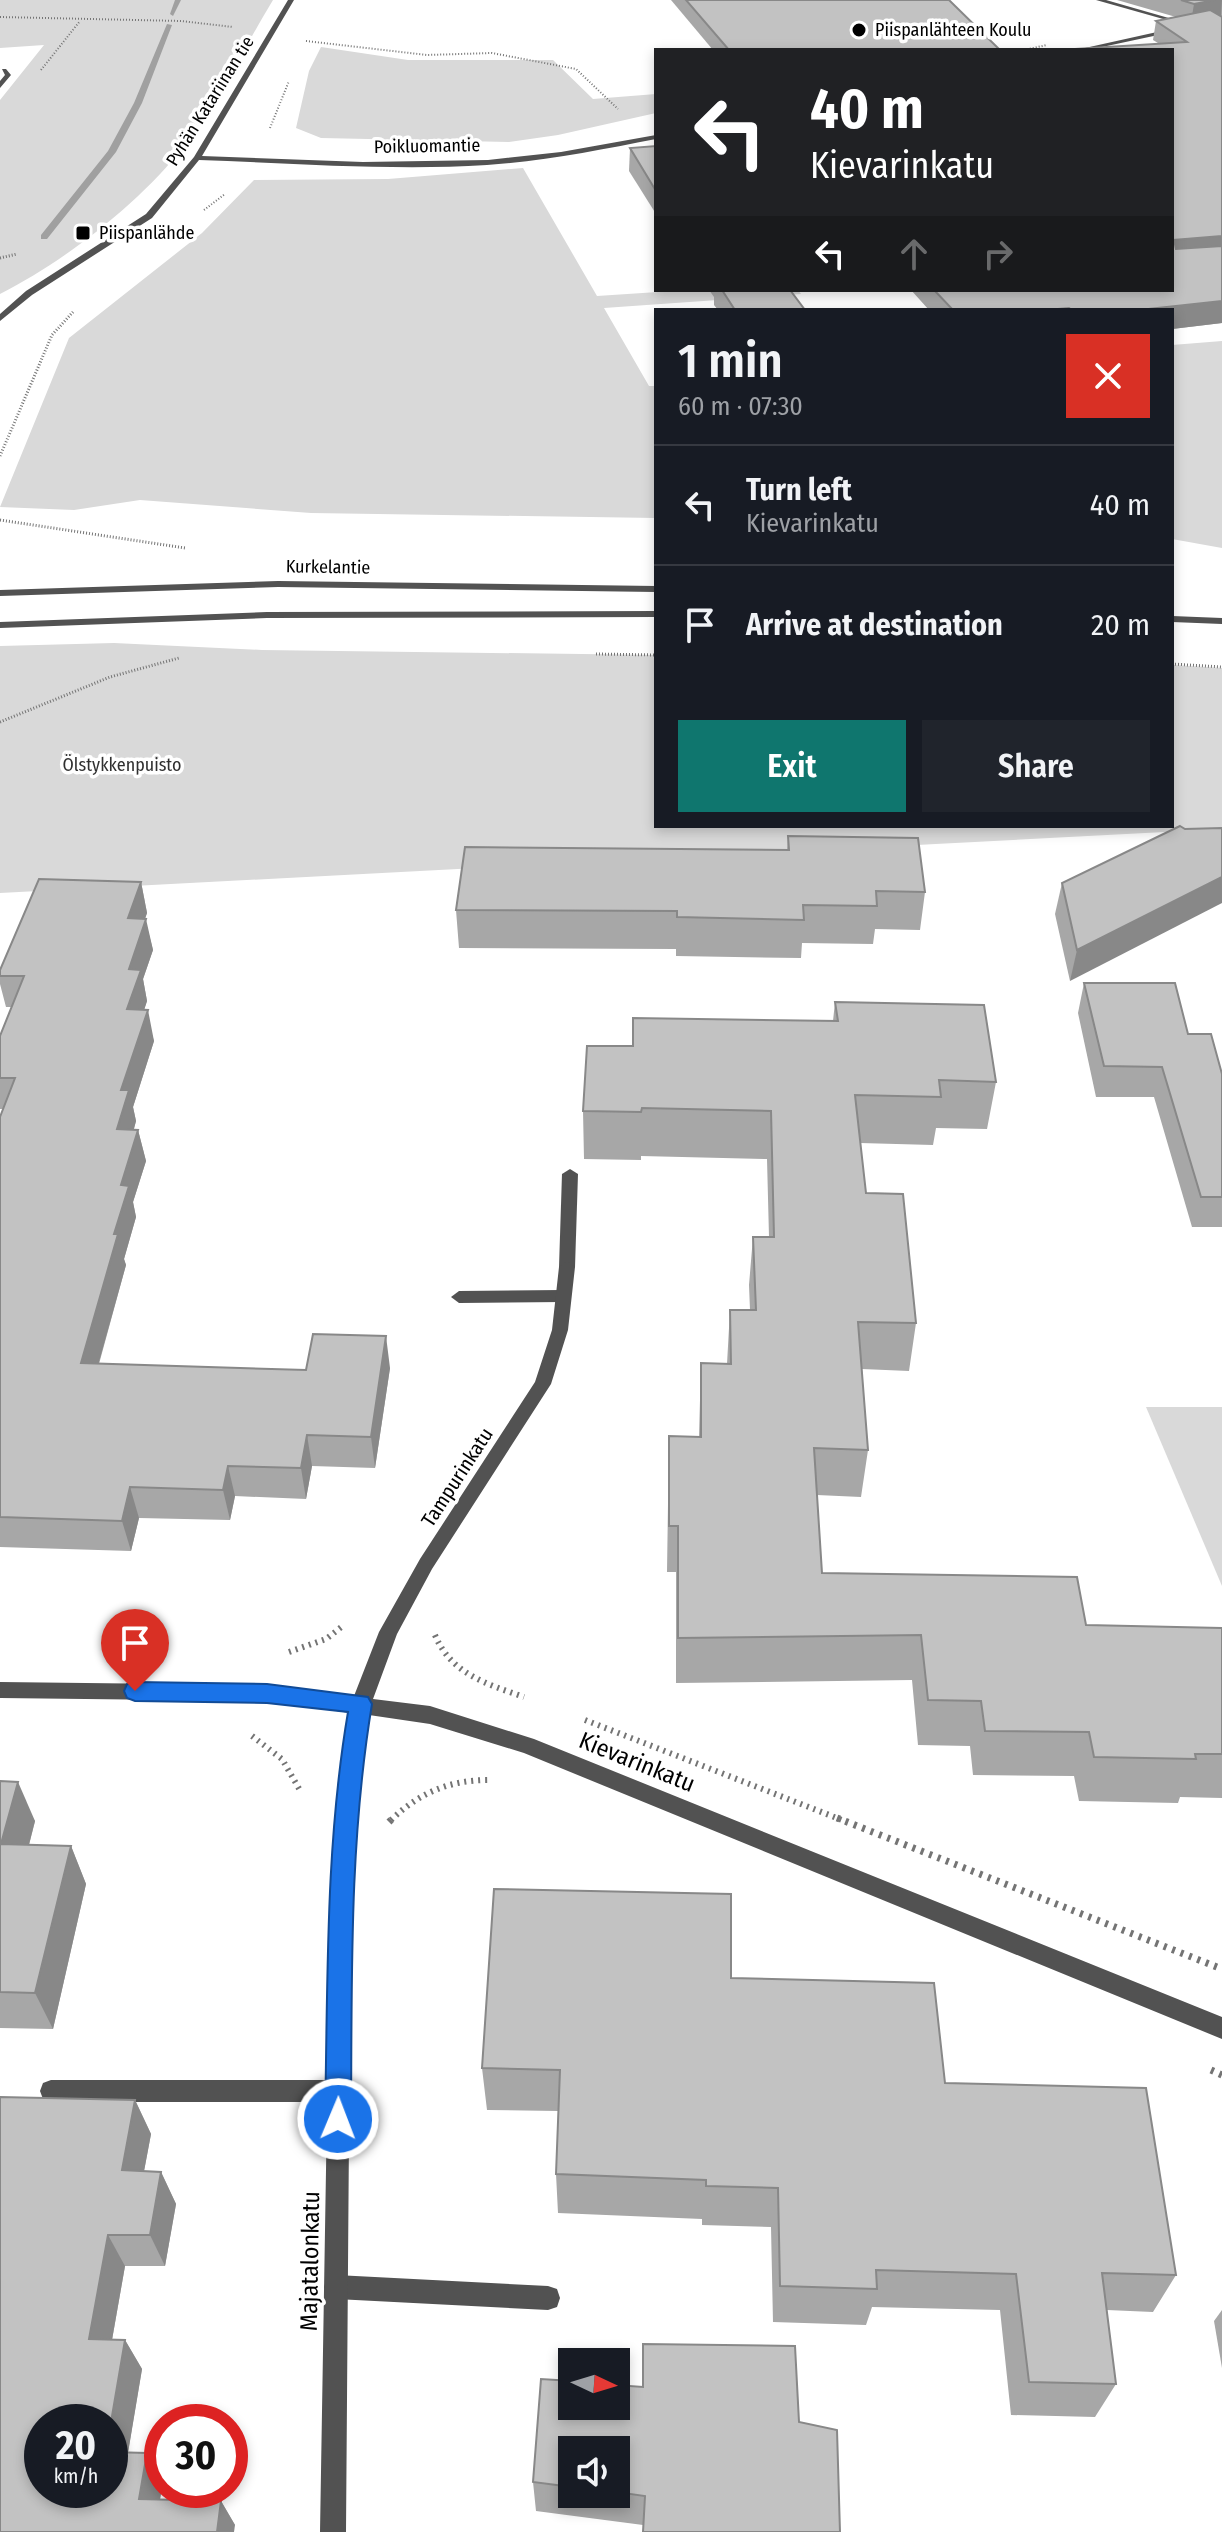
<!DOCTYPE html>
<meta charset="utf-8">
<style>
:root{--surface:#171b24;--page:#20242c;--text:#f1f3f6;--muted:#9ea1a6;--line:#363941;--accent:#0f766e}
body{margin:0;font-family:"Fira Sans Condensed",sans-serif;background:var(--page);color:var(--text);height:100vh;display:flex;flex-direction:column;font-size:30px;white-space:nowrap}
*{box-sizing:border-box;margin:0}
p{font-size:26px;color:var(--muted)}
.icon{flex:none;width:44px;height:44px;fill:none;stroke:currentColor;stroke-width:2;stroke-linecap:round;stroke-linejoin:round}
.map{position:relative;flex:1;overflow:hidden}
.details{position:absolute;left:654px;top:308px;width:520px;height:520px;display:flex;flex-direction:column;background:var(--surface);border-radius:0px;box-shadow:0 4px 12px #0003}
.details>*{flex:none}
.hud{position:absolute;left:654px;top:48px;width:520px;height:244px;border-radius:0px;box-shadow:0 4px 12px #0003;background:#202124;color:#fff;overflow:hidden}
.needle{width:52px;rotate:94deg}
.controls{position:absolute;left:558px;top:2348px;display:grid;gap:16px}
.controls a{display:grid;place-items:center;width:72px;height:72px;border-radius:0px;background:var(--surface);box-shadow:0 4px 12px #0003;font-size:40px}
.speed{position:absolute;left:24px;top:2404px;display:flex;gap:16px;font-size:40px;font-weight:700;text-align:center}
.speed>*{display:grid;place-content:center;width:104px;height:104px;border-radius:50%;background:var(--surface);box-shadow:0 4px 12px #0003;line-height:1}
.speed small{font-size:20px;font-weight:400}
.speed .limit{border:12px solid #d22;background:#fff;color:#111}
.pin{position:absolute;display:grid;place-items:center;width:68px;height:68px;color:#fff;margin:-82px -34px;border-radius:50% 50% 50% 0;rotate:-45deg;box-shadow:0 0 8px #0007}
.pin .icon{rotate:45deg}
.me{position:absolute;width:88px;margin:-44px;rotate:1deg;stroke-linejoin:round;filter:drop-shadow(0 0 6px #0008)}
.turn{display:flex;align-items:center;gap:28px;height:168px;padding:0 24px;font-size:36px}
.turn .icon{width:104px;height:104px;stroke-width:2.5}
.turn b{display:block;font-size:56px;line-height:68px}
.lanes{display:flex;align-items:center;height:76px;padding:0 24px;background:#0003;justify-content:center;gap:40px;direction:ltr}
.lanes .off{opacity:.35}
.round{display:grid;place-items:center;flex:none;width:84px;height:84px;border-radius:0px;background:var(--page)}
.head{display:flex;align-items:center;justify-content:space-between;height:136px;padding:0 24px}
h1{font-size:48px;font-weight:600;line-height:60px}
.action{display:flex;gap:16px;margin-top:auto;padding:16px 24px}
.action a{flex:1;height:92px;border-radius:0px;background:var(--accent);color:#fff;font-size:32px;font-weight:600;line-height:92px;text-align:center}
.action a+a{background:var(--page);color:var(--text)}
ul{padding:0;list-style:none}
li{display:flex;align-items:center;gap:24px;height:120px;padding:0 24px;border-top:2px solid var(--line)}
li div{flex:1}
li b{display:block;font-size:30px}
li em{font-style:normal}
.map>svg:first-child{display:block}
.green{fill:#d9d9d9}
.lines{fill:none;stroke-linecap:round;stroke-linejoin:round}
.stream{fill:#a0a0a0;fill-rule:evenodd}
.path-far3{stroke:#747474;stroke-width:2;stroke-dasharray:1 2;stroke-linecap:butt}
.path-far2{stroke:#747474;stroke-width:3;stroke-dasharray:1 2;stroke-linecap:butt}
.path-far1{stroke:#747474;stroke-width:6;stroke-dasharray:2 5;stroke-linecap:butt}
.path{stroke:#747474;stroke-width:7;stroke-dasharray:3 6;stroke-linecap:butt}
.service{fill:#525252;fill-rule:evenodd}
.minor{fill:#525252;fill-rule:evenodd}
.tertiary{fill:#525252;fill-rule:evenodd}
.wall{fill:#a7a7a7;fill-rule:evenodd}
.shaded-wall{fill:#888}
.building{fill:#c2c2c2;stroke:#888;stroke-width:2}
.route{fill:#1a73e8;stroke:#114b97;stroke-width:2}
.poi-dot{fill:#000;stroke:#fff;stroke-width:3}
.labels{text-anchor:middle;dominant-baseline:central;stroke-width:7;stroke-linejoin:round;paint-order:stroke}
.far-poi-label{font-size:18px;fill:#000;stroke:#fff;text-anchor:start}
.far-street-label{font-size:18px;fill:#000;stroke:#fff}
.far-park-label{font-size:18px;fill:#303030;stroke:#fff}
.street-label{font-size:20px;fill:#000;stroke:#fff}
.near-street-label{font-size:24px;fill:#000;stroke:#fff}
</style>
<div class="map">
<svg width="1222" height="2532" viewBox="0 0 1222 2532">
<rect width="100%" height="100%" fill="#fff"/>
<!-- green -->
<g class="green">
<path d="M0,0h273c-28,46 -56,104 -89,146 -44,57 -119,115 -184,148v-194l44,-55 -44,3z"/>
<polygon points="321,47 408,60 553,60 593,99 656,94 656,113 558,135 509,142 321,138 296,128 309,71"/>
<polygon points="523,168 597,296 688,290 798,290 801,294 604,308 649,386 656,386 656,518 311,513 140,500 74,510 0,507 69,338 202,233 254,180 388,179"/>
<polygon points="1222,341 1222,548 1172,539 1172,345"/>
<polygon points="114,643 262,650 656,655 656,826 1172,826 1172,665 1222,668 1222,829 0,893 0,646"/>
<polygon points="1146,1407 1222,1407 1222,1586"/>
</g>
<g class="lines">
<!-- stream -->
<g class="stream">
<polygon points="175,0 181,0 173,16 170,14"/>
<polygon points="167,24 172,25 142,103 116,152 47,239 41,239 41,235 108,151 134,103"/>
</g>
<!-- path-far3 -->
<g class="path-far3">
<polyline points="0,17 181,21 233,27"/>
<polyline points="306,41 427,55 492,53 576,69 618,109"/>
<polyline points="1024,50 1047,45"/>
<polyline points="41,70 80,21"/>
<polyline points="270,128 289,81"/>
<polyline points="204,210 225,194"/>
</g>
<!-- path-far2 -->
<g class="path-far2">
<polyline points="0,258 17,254"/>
<polyline points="0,456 52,335 73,312"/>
<polyline points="0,520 185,548"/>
<polyline points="596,654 656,655"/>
<polyline points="1172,664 1222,667"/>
<polyline points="0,722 110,677 179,658"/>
</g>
<!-- path-far1 -->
<g class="path-far1">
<path d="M435,1635c16,39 52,49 89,62"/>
<polyline points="289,1652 326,1639 344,1625"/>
<polyline points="585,1720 842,1820"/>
<polyline points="252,1736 282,1759 301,1792"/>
<path d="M391,1820c28,-27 58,-40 98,-40"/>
</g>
<!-- path -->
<g class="path">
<polyline points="837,1818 1222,1969"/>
<polyline points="389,1822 393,1818"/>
<polyline points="1211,2070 1222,2075"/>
</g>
<!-- service -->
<g class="service">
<polygon points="570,1169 578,1174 575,1267 567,1273 559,1267 562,1174"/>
<polygon points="563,1290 571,1296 563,1302 459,1303 451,1297 459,1291"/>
<polygon points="51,2080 339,2080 347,2083 350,2091 347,2099 339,2102 51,2102 43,2099 40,2091 43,2083"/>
<polygon points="336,2275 548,2286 557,2289 560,2298 557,2307 548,2310 336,2299 327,2296 324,2287 327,2278"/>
</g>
<!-- minor -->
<g class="minor">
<polygon points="1096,0 1106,0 1193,25 1188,26"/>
<polygon points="2,69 6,69 11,75 0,88 0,81 5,75"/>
<polygon points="567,1261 575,1267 568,1330 551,1384 432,1569 397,1634 373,1699 430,1706 534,1739 1222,2017 1222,2039 524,1753 430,1724 369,1715 358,1781 351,1869 346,2532 320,2532 331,1869 338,1781 350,1713 267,1701 0,1698 0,1682 267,1685 354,1696 379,1632 420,1559 535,1382 552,1330 559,1267"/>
</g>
<!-- tertiary -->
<g class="tertiary">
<path d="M288,0h6l-92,156 161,6 125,-2 73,-8 95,-17v4c-56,11 -112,22 -169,26 -96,6 -192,-2 -288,-5l-47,58 -120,77 -32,26v-7l26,-23 120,-77 48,-57z"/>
<polygon points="1175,28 1177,31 1088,50 1076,50"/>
<polygon points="278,581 656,586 656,592 278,587 0,596 0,590"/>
<polygon points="656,611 656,617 267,618 0,628 0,622 267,612"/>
<polygon points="1172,616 1222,618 1222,624 1172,622"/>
</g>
</g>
<!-- wall -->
<g class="wall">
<polygon points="671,0 949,0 1000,50 713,50"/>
<polygon points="1117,0 1222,0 1222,323 1172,329 1172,310 929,310 911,290 1172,290 1158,43 1153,40 1156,21 1176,17"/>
<polygon points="656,146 656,214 629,171 630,148"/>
<polygon points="709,290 790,290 805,310 718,310 714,305 714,297"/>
<polygon points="1180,826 1070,981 1055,914 1062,883"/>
<polygon points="788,836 925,892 920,930 875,929 873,944 802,943 801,958 676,956 676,949 459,948 456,910 787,850"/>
<polygon points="141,882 147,913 145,919 153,950 143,979 147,1001 144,1010 154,1041 133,1107 136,1121 134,1129 138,1130 146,1161 133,1202 136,1217 124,1259 126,1265 99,1364 306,1370 390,1368 375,1468 312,1466 306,1499 235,1496 230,1520 139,1518 131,1551 0,1547 0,1117 3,1109 0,1109 0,1036 12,1007 6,1007 0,984 0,970"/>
<polygon points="1084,983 1188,1034 1222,1074 1222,1227 1192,1227 1154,1097 1096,1097 1078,1013"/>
<polygon points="835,1002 996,1082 987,1129 936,1128 933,1145 860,1143 866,1193 916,1323 909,1371 862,1369 868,1450 861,1497 817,1495 822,1573 1086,1625 1222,1628 1222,1798 1180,1797 1178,1803 1079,1801 1074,1776 973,1775 970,1746 918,1745 912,1680 676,1683 676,1572 667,1572 669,1436 699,1437 701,1363 727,1364 730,1310 750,1310 749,1285 753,1237 769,1237 767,1159 641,1156 641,1160 584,1159 583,1111 633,1046 833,1021"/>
<polygon points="0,1781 35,1821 29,1845 71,1846 86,1884 53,2029 0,2028"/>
<polygon points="731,1978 945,2083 1176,2275 1153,2312 1107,2310 1116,2384 1095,2417 1011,2415 1000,2310 872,2307 866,2325 773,2322 771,2227 702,2225 702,2219 558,2213 556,2174 558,2111 487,2110 482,2068"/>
<polygon points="135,2100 151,2134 144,2171 161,2172 176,2204 165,2266 125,2266 112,2340 125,2340 142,2369 128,2452 147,2453 162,2476 160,2500 221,2501 235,2525 0,2532"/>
<polygon points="1222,2310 1222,2368 1214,2321"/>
<path d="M643,2344l152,2 -152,179 -107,-14 -3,-29 109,-95zM572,2450h44v44h-44z"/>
</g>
<!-- shaded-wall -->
<g class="shaded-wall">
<polygon points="1215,0 1222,0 1221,16 1191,22 1194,4"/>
<polygon points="1222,236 1222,257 1172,262 1174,240"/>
<polygon points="1222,301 1222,323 1172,329 1172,310 1147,310"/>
<polygon points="1222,877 1222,903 1070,981 1077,950"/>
<polygon points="141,882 147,913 134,949 128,918"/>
<polygon points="146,919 153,950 143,979 147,1001 134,1041 127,1009 129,969"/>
<polygon points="148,1010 154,1041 133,1107 136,1121 125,1160 117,1129 121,1090"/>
<polygon points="138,1130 146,1161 133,1202 136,1217 124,1259 126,1265 90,1394 81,1363 114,1234 121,1185"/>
<polygon points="386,1336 390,1368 375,1468 371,1437"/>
<polygon points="307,1435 312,1466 306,1499 301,1468"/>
<polygon points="228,1466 235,1496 230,1520 223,1490"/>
<polygon points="130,1487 139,1518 131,1551 122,1521"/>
<polygon points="18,1782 35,1821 19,1883 1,1844"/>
<polygon points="71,1846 86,1884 53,2029 35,1993"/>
<polygon points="135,2100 151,2134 138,2203 122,2170"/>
<polygon points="161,2172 176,2204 165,2266 150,2235"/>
<polygon points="108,2235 125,2266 107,2368 89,2339"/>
<polygon points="125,2340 142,2369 124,2477 110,2457 110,2428"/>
<polygon points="147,2453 162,2476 162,2488 156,2523 139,2499"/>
<polygon points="221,2501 235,2525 234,2532 217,2532"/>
</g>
<!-- building -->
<g class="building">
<polygon points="686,0 949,0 1000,50 729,50"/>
<polygon points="1181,0 1215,0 1194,4"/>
<polygon points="1210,10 1222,17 1222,236 1174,240 1176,249 1222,246 1222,301 1148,309 1149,310 1072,310 1069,308 1046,310 953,310 934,290 1172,290 1172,50 1059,50 1187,42 1156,21"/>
<polygon points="656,146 656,191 630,148"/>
<polygon points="722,290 790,290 805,310 735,310"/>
<polygon points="1180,826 1185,829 1222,828 1222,877 1077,950 1062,883"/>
<polygon points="788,836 918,838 925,892 876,891 877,906 803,905 804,920 677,917 677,911 456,910 465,847 789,850"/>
<polygon points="39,879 141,882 128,918 146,919 129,969 141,970 127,1009 148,1010 121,1090 129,1090 117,1129 138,1130 121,1185 129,1186 114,1234 118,1234 81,1363 306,1370 313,1334 386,1336 371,1437 307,1435 301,1468 228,1466 223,1490 130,1487 122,1521 0,1517 0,1117 15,1078 0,1078 0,1036 24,976 0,976 0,970"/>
<polygon points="1084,983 1175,983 1188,1034 1211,1034 1222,1074 1222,1197 1201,1197 1162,1067 1104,1066"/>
<polygon points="835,1002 984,1005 996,1082 939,1080 941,1097 855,1095 866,1193 903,1194 916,1323 858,1322 868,1450 814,1448 822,1573 1077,1577 1086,1625 1222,1628 1222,1754 1195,1754 1196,1759 1094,1757 1089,1732 985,1731 981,1701 928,1700 921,1635 678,1638 678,1526 669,1526 669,1436 701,1437 701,1363 731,1364 730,1310 756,1310 753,1237 774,1237 771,1111 642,1108 641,1112 583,1111 587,1046 633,1046 633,1018 838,1021"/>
<polygon points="0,1781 18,1782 1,1844 71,1846 35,1993 0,1992"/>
<polygon points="494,1889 731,1894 731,1978 934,1983 945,2083 1146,2088 1176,2275 1102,2273 1116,2384 1029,2382 1016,2274 876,2270 877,2289 780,2286 778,2188 706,2186 706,2180 556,2174 560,2070 482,2068"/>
<polygon points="0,2097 135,2100 122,2170 161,2172 150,2235 108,2235 89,2339 125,2340 110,2428 110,2422 42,2422 42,2490 110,2490 110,2452 147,2453 139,2499 221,2501 217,2532 0,2532"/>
<polygon points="643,2344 795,2346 799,2422 837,2430 840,2532 643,2532 645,2496 616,2492 616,2450 572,2450 572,2487 533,2482 541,2379 572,2381 572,2406 616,2406 616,2385 643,2387"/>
</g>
<!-- route -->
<path class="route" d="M135,1682l132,2 101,13 4,7c-23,138 -20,276 -21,415l-4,9 -9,4 -9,-4 -4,-9c3,-136 0,-272 23,-407l-81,-9 -132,-2 -8,-3 -3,-7 3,-7z"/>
<!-- markers -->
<g class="poi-dot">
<circle cx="859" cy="30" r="8"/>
<rect x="75" y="225" width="16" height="16" rx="4"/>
</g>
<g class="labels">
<!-- far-poi labels -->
<g class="far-poi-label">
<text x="875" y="30">Piispanlähteen Koulu</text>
<text x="99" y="233">Piispanlähde</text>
</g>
<!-- far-street labels -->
<g class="far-street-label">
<text transform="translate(210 101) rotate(-58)">Pyhän Katariinan tie</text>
<text transform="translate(427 146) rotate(-1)">Poikluomantie</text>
<text transform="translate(328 567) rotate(1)">Kurkelantie</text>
</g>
<!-- far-park labels -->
<g class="far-park-label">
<text x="122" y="765">Ölstykkenpuisto</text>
</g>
<!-- street labels -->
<g class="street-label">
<text transform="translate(457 1477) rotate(-57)">Tampurinkatu</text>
</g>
<!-- near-street labels -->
<g class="near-street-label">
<text transform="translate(637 1762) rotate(22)">Kievarinkatu</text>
<text transform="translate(310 2261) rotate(-89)">Majatalonkatu</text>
</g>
</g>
</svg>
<div class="controls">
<a><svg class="needle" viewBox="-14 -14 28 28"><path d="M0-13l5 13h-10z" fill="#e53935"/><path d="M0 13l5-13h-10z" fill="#9ea1a6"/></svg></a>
<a><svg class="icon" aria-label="sound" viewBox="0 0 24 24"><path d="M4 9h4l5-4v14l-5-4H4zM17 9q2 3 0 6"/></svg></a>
</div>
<div class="speed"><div>20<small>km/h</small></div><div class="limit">30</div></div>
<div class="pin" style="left:135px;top:1691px;background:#d93025"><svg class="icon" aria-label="arrive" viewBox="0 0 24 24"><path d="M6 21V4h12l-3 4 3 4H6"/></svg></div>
<svg class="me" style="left:338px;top:2119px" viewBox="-20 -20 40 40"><circle r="17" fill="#1a73e8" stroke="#fff" stroke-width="3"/><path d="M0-11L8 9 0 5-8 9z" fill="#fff"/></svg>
<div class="hud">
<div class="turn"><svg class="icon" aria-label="left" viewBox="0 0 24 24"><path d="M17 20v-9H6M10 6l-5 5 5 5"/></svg><div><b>40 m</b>Kievarinkatu</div></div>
<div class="lanes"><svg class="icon" aria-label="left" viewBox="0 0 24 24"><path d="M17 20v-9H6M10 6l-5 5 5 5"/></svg><svg class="icon off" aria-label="ahead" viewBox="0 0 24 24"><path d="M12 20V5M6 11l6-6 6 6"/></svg><svg class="icon off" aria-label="right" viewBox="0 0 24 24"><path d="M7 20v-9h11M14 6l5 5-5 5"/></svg></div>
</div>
<section class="details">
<div class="head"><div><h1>1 min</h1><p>60 m · 07:30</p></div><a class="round" style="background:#d93025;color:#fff"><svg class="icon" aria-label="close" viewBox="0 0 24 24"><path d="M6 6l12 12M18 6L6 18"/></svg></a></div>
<ul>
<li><svg class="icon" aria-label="left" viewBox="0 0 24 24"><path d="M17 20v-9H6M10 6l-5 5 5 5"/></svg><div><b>Turn left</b><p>Kievarinkatu</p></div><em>40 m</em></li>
<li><svg class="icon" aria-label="arrive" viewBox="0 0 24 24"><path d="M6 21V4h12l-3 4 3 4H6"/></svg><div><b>Arrive at destination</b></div><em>20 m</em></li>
</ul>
<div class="action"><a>Exit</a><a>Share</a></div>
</section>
</div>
